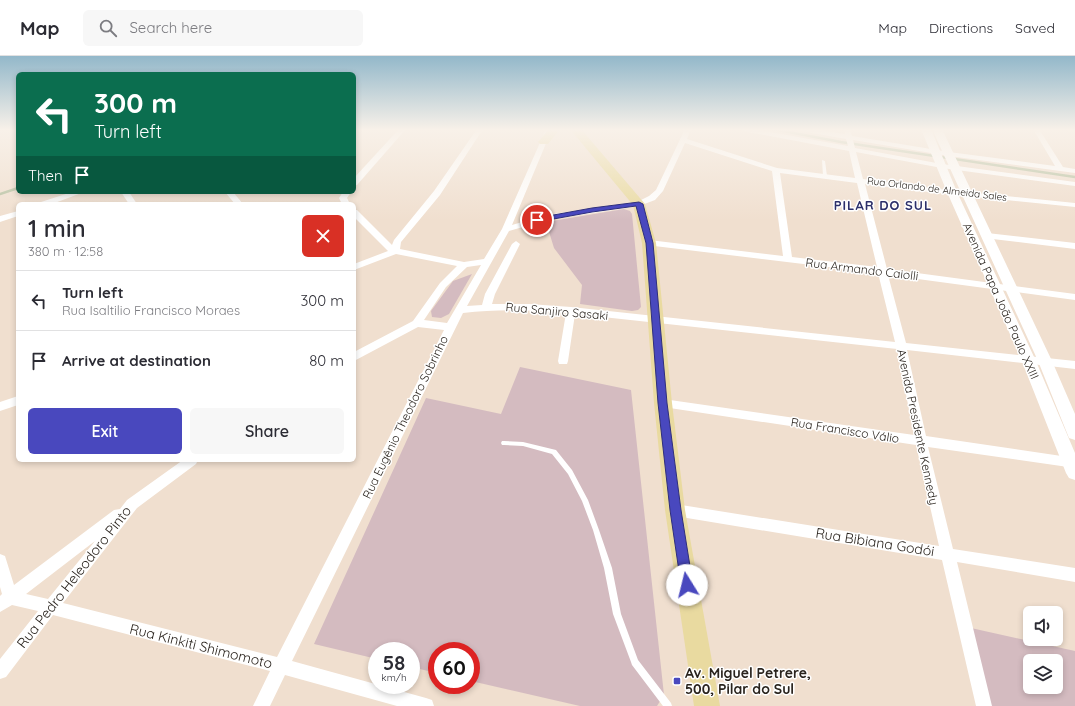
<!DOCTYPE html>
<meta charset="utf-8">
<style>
:root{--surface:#fff;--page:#f7f7f7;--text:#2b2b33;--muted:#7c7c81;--line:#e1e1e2;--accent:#4948be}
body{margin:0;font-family:Quicksand,sans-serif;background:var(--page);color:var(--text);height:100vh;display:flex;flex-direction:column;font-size:15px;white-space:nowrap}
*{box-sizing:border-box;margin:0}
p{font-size:13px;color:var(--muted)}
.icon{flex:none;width:22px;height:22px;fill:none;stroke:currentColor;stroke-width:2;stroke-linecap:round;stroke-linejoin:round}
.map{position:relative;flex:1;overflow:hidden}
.drawer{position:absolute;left:16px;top:146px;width:340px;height:260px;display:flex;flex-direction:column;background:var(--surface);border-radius:6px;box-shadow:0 2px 6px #0003}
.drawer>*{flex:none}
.banner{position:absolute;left:16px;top:16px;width:340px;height:122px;border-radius:6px;box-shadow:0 2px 6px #0003;background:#0b6e4f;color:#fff;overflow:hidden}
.controls{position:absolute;left:1023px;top:550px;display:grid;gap:8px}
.controls a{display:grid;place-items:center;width:40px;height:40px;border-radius:6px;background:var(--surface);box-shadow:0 2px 6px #0003;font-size:20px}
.speed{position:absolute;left:368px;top:586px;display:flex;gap:8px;font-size:20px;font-weight:700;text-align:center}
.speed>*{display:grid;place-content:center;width:52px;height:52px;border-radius:50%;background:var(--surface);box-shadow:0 2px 6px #0003;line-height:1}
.speed small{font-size:10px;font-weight:400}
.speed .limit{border:6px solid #d22;background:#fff;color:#111}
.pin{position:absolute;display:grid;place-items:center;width:34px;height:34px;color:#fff;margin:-17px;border:2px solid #fff;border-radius:50%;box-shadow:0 1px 4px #0007}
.me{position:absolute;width:44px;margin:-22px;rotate:351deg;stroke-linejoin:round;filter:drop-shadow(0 0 3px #0008)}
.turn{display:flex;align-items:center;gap:14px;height:84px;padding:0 12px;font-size:18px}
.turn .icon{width:52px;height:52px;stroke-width:2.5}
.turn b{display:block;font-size:28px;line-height:34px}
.then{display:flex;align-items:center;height:38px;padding:0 12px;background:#0003;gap:8px;font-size:15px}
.round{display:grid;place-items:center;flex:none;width:42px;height:42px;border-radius:6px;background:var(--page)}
.summary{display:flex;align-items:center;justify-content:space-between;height:68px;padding:0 12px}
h1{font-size:24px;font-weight:600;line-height:30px}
.button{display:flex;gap:8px;margin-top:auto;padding:8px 12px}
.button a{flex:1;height:46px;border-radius:6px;background:var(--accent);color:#fff;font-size:16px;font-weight:600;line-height:46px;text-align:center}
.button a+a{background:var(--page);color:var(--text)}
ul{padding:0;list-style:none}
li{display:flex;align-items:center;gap:12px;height:60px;padding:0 12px;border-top:1px solid var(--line)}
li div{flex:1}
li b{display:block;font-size:15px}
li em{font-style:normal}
header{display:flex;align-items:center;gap:24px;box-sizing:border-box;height:56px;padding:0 20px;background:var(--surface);border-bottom:1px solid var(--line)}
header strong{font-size:19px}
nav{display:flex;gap:22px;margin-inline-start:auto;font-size:14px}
.search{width:280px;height:36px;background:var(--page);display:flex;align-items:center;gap:10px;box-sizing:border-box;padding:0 14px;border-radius:6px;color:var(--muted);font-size:15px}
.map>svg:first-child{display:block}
.green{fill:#d4bbc0;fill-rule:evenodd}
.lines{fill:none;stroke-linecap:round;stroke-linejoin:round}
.stream{stroke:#b3bf9e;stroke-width:2.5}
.lane{fill:#fff;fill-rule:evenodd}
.street{fill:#fff;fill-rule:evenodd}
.secondary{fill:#fff;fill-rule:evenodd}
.primary{fill:#e9daa0;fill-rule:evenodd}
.route{fill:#4948be;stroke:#2f2f7c}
.poi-dot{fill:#4948be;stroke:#fff;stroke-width:1.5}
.labels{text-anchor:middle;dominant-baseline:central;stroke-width:3;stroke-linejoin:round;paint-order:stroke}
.far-street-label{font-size:10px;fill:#2a241e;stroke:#fff}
.street-label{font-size:12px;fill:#2a241e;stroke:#fff}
.far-district-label{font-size:13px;font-weight:bold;letter-spacing:1px;fill:#2c2f6a;stroke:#fff}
.near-street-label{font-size:14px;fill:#2a241e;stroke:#fff}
.near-poi-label{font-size:14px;font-weight:bold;fill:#2a241e;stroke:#fff;text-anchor:start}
</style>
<header>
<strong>Map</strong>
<div class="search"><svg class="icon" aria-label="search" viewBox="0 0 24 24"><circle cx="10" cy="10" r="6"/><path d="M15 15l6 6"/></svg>Search here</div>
<nav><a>Map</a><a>Directions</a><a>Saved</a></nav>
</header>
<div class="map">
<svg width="1075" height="650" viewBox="0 0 1075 650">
<rect width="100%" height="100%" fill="#f0dfcf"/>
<!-- green -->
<g class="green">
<polygon points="624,153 630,155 632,158 641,251 638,254 632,255 580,248 582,229 554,192 546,166"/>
<polygon points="472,218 449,258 441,262 432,261 431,255 453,225"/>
<polygon points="520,311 631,334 664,639 657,650 580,650 471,625 471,595 437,595 437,617 411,611 411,595 377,595 377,603 314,588 426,342 501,358"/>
<path d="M971,572l104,23v55h-85zM1030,605h26v26h-26z"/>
</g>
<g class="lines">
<!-- stream -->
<g class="stream">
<polyline points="773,73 841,86 1075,121"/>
<polyline points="0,138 18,132"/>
</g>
<!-- lane -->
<g class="lane">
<polygon points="822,104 825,105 827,120 825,121 823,120"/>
<polygon points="502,385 504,385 523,386 556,394 572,414 588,444 599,474 612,512 621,558 638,604 671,647 672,650 663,650 632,609 631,606 613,558 604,512 593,474 582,445 568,418 552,398 523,390 504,389 502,389 501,387"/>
</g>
<!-- street -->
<g class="street">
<polygon points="399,73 406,73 357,129 354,129 354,122"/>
<path d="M477,73h6l-43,66 -39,47 -1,7 64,13 20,-3 18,-30 44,-100h6l-40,96 34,-10 91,-13 12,-6 7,-6 29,-61h6l-4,10 90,29 78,10 -6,-27 -106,-20 -3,-2h13l95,17 -2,-7 -45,-8 -3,-2h14l33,5 -1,-5h6l2,7 97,16 106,14 -22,-37h6l24,38 12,2v4l-126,-17 -96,-16 2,8 87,16 133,18v4l-133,-18 -86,-16 7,27 66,9 146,15v4l-146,-15 -64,-8 22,85 188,25v6l-187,-25 18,68 169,18v8l-168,-19 19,86 149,22v10l-147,-21 25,102 122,19v14l-118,-20 35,144h-16l-34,-146 -267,-44 -5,-2 -2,-4 2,-4 5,-2 264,42 -23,-101 -253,-38 -4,-1 -2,-3 2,-3 4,-1 251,36 -17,-86 -322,-35 -7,47 -1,3h-8l-1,-3 8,-48c-35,-3 -69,-4 -103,0l-171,348 134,37 6,2 2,6h-37l-112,-31 -15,31h-17l17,-35 -217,-56 -47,62 -6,2v-20l38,-48 -26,-6 -12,7v-16l2,-2 -2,-7v-33l5,2 9,29 100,-75 6,-1 7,-9 56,-40h15l-2,4 -59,44 -74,95 214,54 167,-327 -26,-3 -64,34v-9l59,-31 27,-38 17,-17 -61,-12 -42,16v-6l34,-13 -34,-34v-7h3l35,35 2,-5 40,-49zM685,87l87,28 11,85 -134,-16 -4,3 1,2 232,28 17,69 -324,-35 -42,-3h-37l3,-10 25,-50 -4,-3 -4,3 -27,50 -3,11 -15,1 42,-75 38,-11 92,-14 16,-6 8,-9zM780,117l77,10 20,84 -85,-10zM481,209l-34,58 -23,-3 22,-33 21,-20zM95,485l-47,58 -22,-5z"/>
<polygon points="1068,73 1075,73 1075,75 1069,74"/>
<polygon points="72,136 84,136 52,148 40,148 41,146"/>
<polygon points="121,136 129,136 137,148 129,148"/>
<polygon points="225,136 233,136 243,148 235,148"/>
<polygon points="343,136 351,136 347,142 350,148 342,148 339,142"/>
<polygon points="18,155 18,160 0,166 0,160"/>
<polygon points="987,177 1075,187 1075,193 984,182 983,180 984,178"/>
<polygon points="18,340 18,349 0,355 0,346"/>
</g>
<!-- secondary -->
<g class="secondary">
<polygon points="921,73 931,73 957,136 1035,303 1075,397 1075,424 1069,422 1066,417 1021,303 947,136"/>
<polygon points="932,73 942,73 1052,305 1075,358 1075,384 1069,382 1067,377 1038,305"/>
</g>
<!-- primary -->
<g class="primary">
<polygon points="549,73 560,73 548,88 540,88 538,86"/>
<polygon points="570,73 581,73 645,148 656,187 672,347 685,454 720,650 694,650 665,454 654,347 642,187 633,149"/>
</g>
</g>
<!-- sky -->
<linearGradient id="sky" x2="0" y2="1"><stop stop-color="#93b8ca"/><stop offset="0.45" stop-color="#f8f1e9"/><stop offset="1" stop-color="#f8f1e9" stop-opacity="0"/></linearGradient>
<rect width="1075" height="164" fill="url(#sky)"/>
<!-- route -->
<polygon class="route" points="639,146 643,148 653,187 667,347 681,454 693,529 691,533 687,535 683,533 681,529 670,454 658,347 646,187 636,150 592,156 537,166 533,164 537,162 592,152"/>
<!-- markers -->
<rect class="poi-dot" x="673" y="621" width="8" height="8" rx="2"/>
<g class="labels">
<!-- far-street labels -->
<g class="far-street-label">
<text transform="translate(937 133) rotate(7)">Rua Orlando de Almeida Sales</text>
</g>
<!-- street labels -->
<g class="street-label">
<text transform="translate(862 213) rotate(7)">Rua Armando Caiolli</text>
<text transform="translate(1001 245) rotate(66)">Avenida Papa João Paulo XXIII</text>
<text transform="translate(557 255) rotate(5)">Rua Sanjiro Sasaki</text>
<text transform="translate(405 361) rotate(-64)">Rua Eugênio Theodoro Sobrinho</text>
<text transform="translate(918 371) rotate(78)">Avenida Presidente Kennedy</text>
<text transform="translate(845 374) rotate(9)">Rua Francisco Válio</text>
</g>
<!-- far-district labels -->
<g class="far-district-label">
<text x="883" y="149">PILAR DO SUL</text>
</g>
<!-- near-street labels -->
<g class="near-street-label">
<text transform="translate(875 486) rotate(9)">Rua Bibiana Godói</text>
<text transform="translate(74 521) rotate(-52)">Rua Pedro Heleodoro Pinto</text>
<text transform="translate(201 590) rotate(14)">Rua Kinkiti Shimomoto</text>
</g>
<!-- near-poi labels -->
<g class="near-poi-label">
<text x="685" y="617">Av. Miguel Petrere,<tspan x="685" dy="16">500, Pilar do Sul</tspan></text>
</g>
</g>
</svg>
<div class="controls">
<a><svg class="icon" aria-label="sound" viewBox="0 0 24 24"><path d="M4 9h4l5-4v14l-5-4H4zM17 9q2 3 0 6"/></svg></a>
<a><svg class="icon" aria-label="layers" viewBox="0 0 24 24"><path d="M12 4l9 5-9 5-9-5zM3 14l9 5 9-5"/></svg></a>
</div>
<div class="speed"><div>58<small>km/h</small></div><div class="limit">60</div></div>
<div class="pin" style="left:537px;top:164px;background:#d93025"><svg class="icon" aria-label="arrive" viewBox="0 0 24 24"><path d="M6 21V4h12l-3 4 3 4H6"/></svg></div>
<svg class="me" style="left:687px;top:529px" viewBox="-20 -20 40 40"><circle r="19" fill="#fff"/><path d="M0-13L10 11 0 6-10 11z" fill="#4948be"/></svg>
<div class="banner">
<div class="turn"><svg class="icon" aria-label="left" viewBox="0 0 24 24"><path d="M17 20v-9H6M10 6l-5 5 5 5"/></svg><div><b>300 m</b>Turn left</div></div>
<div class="then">Then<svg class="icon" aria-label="arrive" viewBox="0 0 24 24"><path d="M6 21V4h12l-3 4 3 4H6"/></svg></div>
</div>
<section class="drawer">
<div class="summary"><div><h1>1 min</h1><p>380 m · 12:58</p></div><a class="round" style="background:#d93025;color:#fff"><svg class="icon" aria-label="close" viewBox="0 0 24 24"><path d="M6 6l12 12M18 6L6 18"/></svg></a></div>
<ul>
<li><svg class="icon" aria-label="left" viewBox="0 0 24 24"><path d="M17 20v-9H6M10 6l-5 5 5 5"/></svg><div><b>Turn left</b><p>Rua Isaltilio Francisco Moraes</p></div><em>300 m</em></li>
<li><svg class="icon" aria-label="arrive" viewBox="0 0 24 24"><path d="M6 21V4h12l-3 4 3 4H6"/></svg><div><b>Arrive at destination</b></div><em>80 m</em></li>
</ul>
<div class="button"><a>Exit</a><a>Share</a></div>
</section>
</div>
